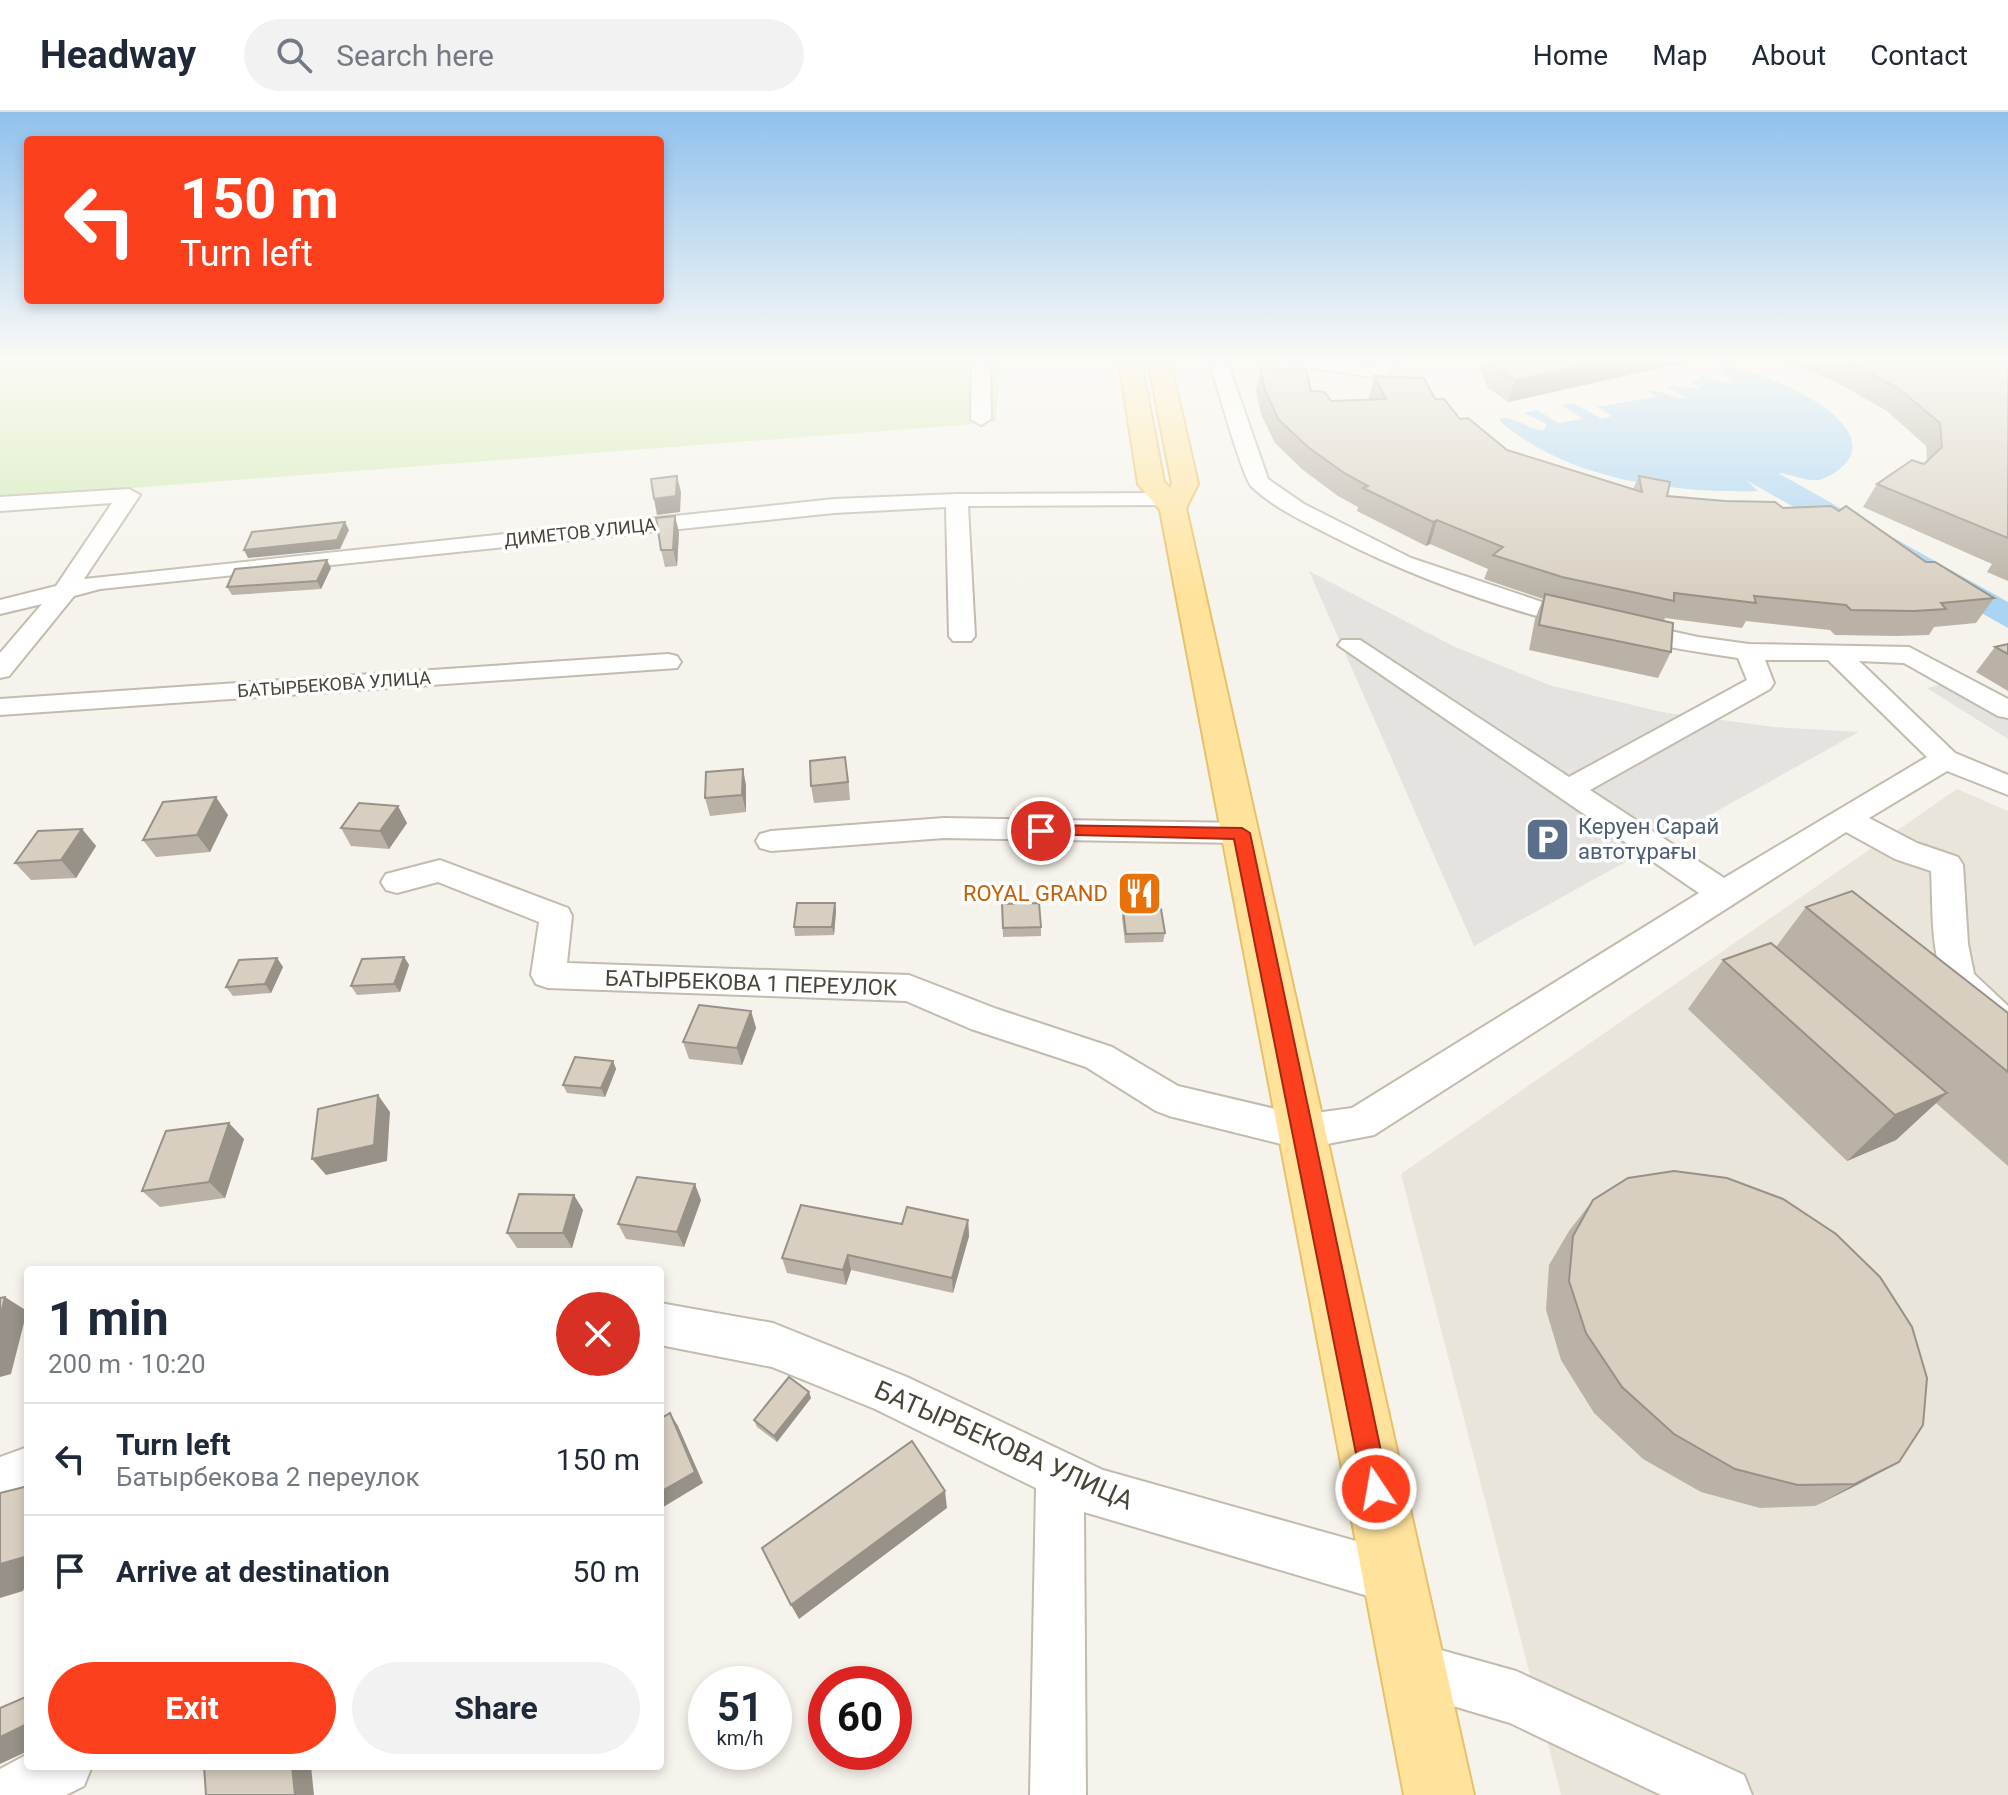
<!DOCTYPE html>
<meta charset="utf-8">
<style>
:root{--surface:#fff;--page:#f2f2f3;--text:#1f2937;--muted:#747a83;--line:#e0e1e3;--accent:#fc3f1d}
body{margin:0;font-family:Roboto,sans-serif;background:var(--page);color:var(--text);height:100vh;display:flex;flex-direction:column;font-size:30px;white-space:nowrap}
*{box-sizing:border-box;margin:0}
p{font-size:26px;color:var(--muted)}
.icon{flex:none;width:44px;height:44px;fill:none;stroke:currentColor;stroke-width:2;stroke-linecap:round;stroke-linejoin:round}
.map{position:relative;flex:1;overflow:hidden}
.drawer{position:absolute;left:24px;top:1154px;width:640px;height:504px;display:flex;flex-direction:column;background:var(--surface);border-radius:8px;box-shadow:0 4px 12px #0003}
.drawer>*{flex:none}
.banner{position:absolute;left:24px;top:24px;width:640px;height:168px;border-radius:8px;box-shadow:0 4px 12px #0003;background:#fc3f1d;color:#fff;overflow:hidden}
.speed{position:absolute;left:688px;top:1554px;display:flex;gap:16px;font-size:40px;font-weight:700;text-align:center}
.speed>*{display:grid;place-content:center;width:104px;height:104px;border-radius:50%;background:var(--surface);box-shadow:0 4px 12px #0003;line-height:1}
.speed small{font-size:20px;font-weight:400}
.speed .limit{border:12px solid #d22;background:#fff;color:#111}
.pin{position:absolute;display:grid;place-items:center;width:68px;height:68px;color:#fff;margin:-34px;border:4px solid #fff;border-radius:50%;box-shadow:0 2px 8px #0007}
.me{position:absolute;width:88px;margin:-44px;rotate:348deg;stroke-linejoin:round;filter:drop-shadow(0 0 6px #0008)}
.turn{display:flex;align-items:center;gap:28px;height:168px;padding:0 24px;font-size:36px}
.turn .icon{width:104px;height:104px;stroke-width:2.5}
.turn b{display:block;font-size:56px;line-height:68px}
.round{display:grid;place-items:center;flex:none;width:84px;height:84px;border-radius:42px;background:var(--page)}
.overview{display:flex;align-items:center;justify-content:space-between;height:136px;padding:0 24px}
h1{font-size:48px;font-weight:700;line-height:60px}
.action{display:flex;gap:16px;margin-top:auto;padding:16px 24px}
.action a{flex:1;height:92px;border-radius:48px;background:var(--accent);color:#fff;font-size:32px;font-weight:700;line-height:92px;text-align:center}
.action a+a{background:var(--page);color:var(--text)}
ul{padding:0;list-style:none}
li{display:flex;align-items:center;gap:24px;height:112px;padding:0 24px;border-top:2px solid var(--line)}
li div{flex:1}
li b{display:block;font-size:30px}
li em{font-style:normal}
header{display:flex;align-items:center;gap:48px;box-sizing:border-box;height:112px;padding:0 40px;background:var(--surface);border-bottom:2px solid var(--line)}
header strong{font-size:38px}
nav{display:flex;gap:44px;margin-inline-start:auto;font-size:28px}
.search{width:560px;height:72px;background:var(--page);display:flex;align-items:center;gap:20px;box-sizing:border-box;padding:0 28px;border-radius:44px;color:var(--muted);font-size:30px}
.map>svg:first-child{display:block}
.residential{fill:#eae5da}
.green{fill:#d2eab5}
.parking{fill:#e5e3e0}
.water{fill:#a9d4f2}
.lines{fill:none;stroke-linecap:round;stroke-linejoin:round}
.minor-casing{stroke:#c2bbae;stroke-width:4}
.major-casing{stroke:#e6c16a;stroke-width:4}
.minor{fill:#fff;fill-rule:evenodd}
.major{fill:#ffe39c;fill-rule:evenodd}
.wall{fill:#bab2a6}
.shaded-wall{fill:#979187}
.building{fill:#d8cfc1;stroke:#979187;stroke-width:2}
.route{fill:#fc3f1d;stroke:#a42913;stroke-width:2}
.labels{text-anchor:middle;dominant-baseline:central;stroke-width:7;stroke-linejoin:round;paint-order:stroke}
.far-street-label{font-size:18px;fill:#4b4439;stroke:#fff}
.service-label{font-size:22px;fill:#4e5e75;stroke:#fff;text-anchor:start}
.food-label{font-size:22px;fill:#c56008;stroke:#fff;text-anchor:end}
.street-label{font-size:22px;fill:#4b4439;stroke:#fff}
.near-street-label{font-size:26px;fill:#4b4439;stroke:#fff}
</style>
<header>
<strong>Headway</strong>
<div class="search"><svg class="icon" aria-label="search" viewBox="0 0 24 24"><circle cx="10" cy="10" r="6"/><path d="M15 15l6 6"/></svg>Search here</div>
<nav><a>Home</a><a>Map</a><a>About</a><a>Contact</a></nav>
</header>
<div class="map">
<svg width="2008" height="1683" viewBox="0 0 2008 1683">
<rect width="100%" height="100%" fill="#f6f3ec"/>
<!-- residential -->
<polygon class="residential" points="1957,677 2008,699 2008,1683 1561,1683 1401,1062"/>
<!-- green -->
<polygon class="green" points="0,249 1000,249 996,309 976,312 0,386"/>
<!-- parking -->
<g class="parking">
<polygon points="1309,459 1453,534 1549,573 1662,600 1774,615 1859,620 1474,834"/>
<polygon points="1968,565 2008,589 2008,627 1927,576"/>
</g>
<!-- water -->
<path class="water" d="M1723,254c31,2 151,48 126,93 -6,9 -19,18 -30,21 -12,2 -30,-7 -41,-7l230,129v26l-262,-148 12,11c-86,2 -191,-11 -258,-70v-3c16,-2 28,12 44,12l3,-6 -23,-11 13,-3 21,13 25,-4 -21,-14 11,-2 29,16 10,-3 -15,-9 59,-10 -9,-6c16,-2 25,10 41,7l-21,-11c13,-3 21,4 34,1l-11,-6 13,-3 -5,-3c14,-1 23,10 36,7l-15,-14z"/>
<g class="lines">
<defs>
<g id="minor">
<polygon points="972,249 990,249 991,307 981,313 971,307"/>
<path d="M1209,249h18l41,118 36,25 107,54 140,47 147,32 51,7 160,3 99,52v19l-10,-2 -94,-53 -45,-2 96,92 53,22v20l-61,-24 -78,47 48,25 41,14 5,8 5,79 6,30 34,32v33c-15,-5 -25,-13 -37,-23 -44,-37 -37,-92 -40,-145l-36,-12 -49,-27 -472,303 -73,14 -132,-33 -13,-5 -70,-44 -115,-38 -65,-28 -358,-13 -12,-4 -5,-9 8,-53 -101,-40 -41,11 -11,-3 -5,-8 5,-8 54,-14 128,48 4,8 -5,47 342,12 88,34 115,38 66,39 123,29 51,-7 347,-215 -361,-248 4,-5h18l209,137 178,-97 -9,-22c-138,-19 -279,-57 -404,-121 -27,-14 -59,-28 -82,-50 -10,-10 -36,-106 -43,-126zM1765,548h63l99,97 -203,121 -134,-88 180,-101 4,-6z"/>
<polygon points="1288,249 1335,249 1375,255 1380,249 1398,249 1386,265 1380,266 1297,254"/>
<polygon points="129,377 140,383 84,467 834,387 957,382 1164,381 1175,387 1164,393 968,394 975,524 971,529 953,529 949,524 946,395 834,401 100,477 74,484 9,564 0,566 0,541 42,492 0,502 0,488 56,474 112,391 0,399 0,385"/>
<polygon points="668,542 677,544 681,550 677,556 0,603 0,587"/>
<polygon points="944,706 1242,711 1253,714 1257,721 1253,728 1242,731 944,726 771,739 760,736 756,729 760,722 771,719"/>
<polygon points="660,1191 773,1211 907,1265 1103,1358 1395,1440 1413,1448 1421,1466 1413,1484 1395,1492 1084,1400 1086,1683 1030,1683 1036,1376 875,1297 772,1255 660,1233"/>
<polygon points="28,1335 28,1383 0,1393 0,1345"/>
<polygon points="1412,1530 1516,1559 1744,1663 1752,1683 1661,1683 1510,1611 1393,1576 1385,1557 1393,1538"/>
<polygon points="28,1642 28,1654 92,1654 84,1674 66,1683 0,1683 0,1657"/>
</g>
<polygon id="major" points="1119,249 1141,249 1164,370 1170,376 1172,372 1148,249 1170,249 1198,372 1186,396 1474,1683 1404,1683 1160,398 1138,372"/>
</defs>
<!-- minor casing -->
<use href="#minor" class="minor-casing"/>
<!-- major casing -->
<use href="#major" class="major-casing"/>
<!-- minor -->
<use href="#minor" class="minor"/>
<!-- major -->
<use href="#major" class="major"/>
</g>
<!-- wall -->
<g class="wall">
<polygon points="1481,249 1692,249 1508,290 1488,276 1479,255"/>
<polygon points="1777,249 2008,249 2008,469 1987,460 1992,452 1863,395 1877,372 1924,352 1927,348 1926,334 1887,299 1836,270 1805,257"/>
<polygon points="1260,256 1331,289 1370,288 1369,286 1374,264 1435,287 1460,307 1507,338 1633,377 1639,364 1667,384 1783,396 1926,450 1994,486 1976,511 1934,515 1929,523 1897,524 1835,523 1830,518 1746,509 1742,516 1665,506 1664,509 1671,540 1658,566 1529,538 1535,507 1543,487 1484,467 1488,457 1430,432 1426,434 1357,399 1358,395 1338,384 1303,358 1275,331 1261,302 1256,278"/>
<polygon points="679,420 677,454 665,455 661,438"/>
<polygon points="331,456 321,477 232,483 227,475"/>
<polygon points="2008,532 2008,579 1976,560 1995,535"/>
<polygon points="743,657 746,674 746,700 710,704 705,686"/>
<polygon points="848,663 850,688 814,691 811,674"/>
<polygon points="228,703 210,740 156,745 143,728"/>
<polygon points="407,711 389,737 351,734 341,716"/>
<polygon points="82,717 96,734 76,766 31,768 15,751"/>
<polygon points="835,791 836,799 834,823 795,824 794,815"/>
<polygon points="1002,792 1041,815 1041,824 1003,825"/>
<polygon points="1806,795 2008,901 2008,1054 1936,991 1896,1028 1847,1049 1688,897 1723,848 1776,835"/>
<polygon points="1123,798 1165,821 1163,830 1125,831 1122,806"/>
<polygon points="404,845 409,853 400,880 357,883 351,874"/>
<polygon points="277,846 283,855 271,881 233,884 226,875"/>
<polygon points="751,899 756,916 742,953 689,947 683,930"/>
<polygon points="613,949 616,957 605,985 567,981 563,973"/>
<polygon points="244,1027 225,1086 160,1095 142,1079"/>
<polygon points="701,1088 684,1135 626,1127 618,1112"/>
<polygon points="1593,1088 1899,1350 1857,1373 1815,1394 1760,1396 1701,1380 1643,1347 1594,1301 1561,1248 1546,1198 1549,1153 1569,1119"/>
<polygon points="583,1098 572,1136 517,1136 507,1121"/>
<polygon points="968,1108 969,1124 953,1181 851,1158 846,1173 787,1161 782,1146 902,1112"/>
<polygon points="811,1286 777,1330 757,1315 754,1308"/>
</g>
<!-- shaded-wall -->
<g class="shaded-wall">
<polygon points="1602,249 1692,249 1508,290 1515,268"/>
<polygon points="677,364 681,380 680,400 657,403 654,387"/>
<polygon points="675,404 679,420 677,454 673,438"/>
<polygon points="1437,408 1430,432 1426,434 1433,410"/>
<polygon points="345,410 349,418 340,437 248,446 244,438"/>
<polygon points="327,448 331,456 321,477 317,469"/>
<polygon points="743,657 746,674 746,700 742,683"/>
<polygon points="216,685 228,703 210,740 197,723"/>
<polygon points="398,694 407,711 389,737 380,719"/>
<polygon points="82,717 96,734 76,766 61,748"/>
<polygon points="835,791 836,799 834,823 832,815"/>
<polygon points="404,845 409,853 400,880 394,872"/>
<polygon points="277,846 283,855 271,881 265,872"/>
<polygon points="751,899 756,916 742,953 737,936"/>
<polygon points="613,949 616,957 605,985 601,976"/>
<polygon points="1947,981 1896,1028 1847,1049 1895,1003"/>
<polygon points="378,983 390,1000 387,1049 326,1063 312,1047"/>
<polygon points="229,1011 244,1027 225,1086 209,1070"/>
<polygon points="695,1072 701,1088 684,1135 677,1120"/>
<polygon points="574,1083 583,1098 572,1136 563,1121"/>
<polygon points="968,1108 969,1124 953,1181 952,1166"/>
<polygon points="848,1143 851,1158 846,1173 843,1158"/>
<polygon points="5,1185 27,1199 11,1262 0,1265 0,1205"/>
<polygon points="809,1280 811,1286 777,1330 774,1324"/>
<polygon points="670,1301 678,1314 703,1371 660,1397 660,1380"/>
<polygon points="1899,1350 1857,1373 1815,1394 1855,1372"/>
<polygon points="945,1379 947,1396 799,1507 791,1493"/>
<polygon points="28,1444 28,1467 23,1479 0,1486 0,1452"/>
<polygon points="28,1608 28,1639 0,1652 0,1625"/>
<polygon points="292,1654 311,1654 314,1683 295,1683"/>
</g>
<!-- building -->
<g class="building">
<polygon points="1492,249 1602,249 1515,268 1494,254"/>
<polygon points="1849,249 2008,249 2008,426 1877,372 1912,348 1924,352 1942,335 1940,311 1899,277"/>
<polygon points="1260,256 1306,258 1311,279 1325,280 1331,289 1386,287 1374,264 1424,266 1435,287 1444,287 1460,307 1468,306 1507,338 1642,380 1639,364 1670,370 1667,384 1725,389 1775,390 1783,396 1831,394 1839,399 1846,394 1926,450 1935,450 1994,486 1941,491 1946,497 1914,499 1851,498 1846,493 1754,484 1756,491 1674,481 1674,489 1562,465 1493,443 1503,435 1437,408 1433,410 1363,376 1368,374 1344,361 1308,335 1279,308 1265,279"/>
<polygon points="677,364 676,384 654,387 651,367"/>
<polygon points="675,404 673,438 661,438 656,406"/>
<polygon points="345,410 337,428 244,438 252,420"/>
<polygon points="327,448 317,469 227,475 235,457"/>
<polygon points="1545,482 1673,511 1671,540 1539,513"/>
<polygon points="2008,532 2008,542 1995,535"/>
<polygon points="845,645 848,670 811,674 810,649"/>
<polygon points="743,657 742,683 705,686 706,660"/>
<polygon points="216,685 197,723 143,728 163,690"/>
<polygon points="359,691 398,694 380,719 341,716"/>
<polygon points="82,717 61,748 15,751 38,719"/>
<polygon points="1852,779 2008,901 2008,960 1806,795"/>
<polygon points="797,791 835,791 832,815 794,815"/>
<polygon points="1039,791 1041,815 1003,816 1002,792"/>
<polygon points="1161,797 1165,821 1126,822 1123,798"/>
<polygon points="1771,831 1947,981 1895,1003 1723,848"/>
<polygon points="404,845 394,872 351,874 362,847"/>
<polygon points="277,846 265,872 226,875 239,848"/>
<polygon points="699,893 751,899 737,936 683,930"/>
<polygon points="575,945 613,949 601,976 563,973"/>
<polygon points="378,983 374,1033 312,1047 318,997"/>
<polygon points="229,1011 209,1070 142,1079 166,1019"/>
<polygon points="1674,1059 1727,1066 1783,1087 1836,1122 1880,1165 1912,1215 1927,1266 1923,1313 1899,1350 1855,1372 1798,1373 1735,1357 1674,1322 1622,1275 1586,1221 1569,1169 1573,1124 1593,1088 1628,1066"/>
<polygon points="637,1065 695,1072 677,1120 618,1112"/>
<polygon points="519,1082 574,1083 563,1121 507,1121"/>
<polygon points="801,1093 902,1112 907,1095 968,1108 952,1166 848,1143 843,1158 782,1146"/>
<polygon points="5,1185 0,1205 0,1186"/>
<polygon points="789,1265 809,1280 774,1324 754,1308"/>
<polygon points="670,1301 695,1360 660,1380 660,1307"/>
<polygon points="912,1329 945,1379 791,1493 762,1436"/>
<polygon points="28,1374 28,1444 0,1452 0,1381"/>
<polygon points="28,1584 27,1612 0,1625 0,1596"/>
<polygon points="204,1654 292,1654 295,1683 206,1683"/>
</g>
<!-- sky -->
<linearGradient id="sky" x2="0" y2="1"><stop stop-color="#8fc1ec"/><stop offset="0.51" stop-color="#fbfaf6"/><stop offset="1" stop-color="#fbfaf6" stop-opacity="0"/></linearGradient>
<rect width="2008" height="485" fill="url(#sky)"/>
<!-- route -->
<polygon class="route" points="1041,713 1242,716 1250,721 1389,1377 1385,1386 1376,1390 1367,1386 1363,1377 1234,727 1036,722 1033,719"/>
<!-- icons -->
<defs>
<symbol id="parking-square" viewBox="-11 -11 22 22"><rect x="-9" y="-9" width="18" height="18" rx="4" fill="#5c6f8a" stroke="#fff"/><path d="M-3.5-5.5H1a3.5 3.5 0 0 1 0 7H-1V5.5H-3.5ZM-1-3.4V-.6H.8a1.4 1.4 0 0 0 0-2.8Z" fill="#fff"/></symbol>
<symbol id="restaurant-square" viewBox="-11 -11 22 22"><rect x="-9" y="-9" width="18" height="18" rx="4" fill="#e8710a" stroke="#fff"/><path d="M-5-6h1v4h1v-4h1v4h1v-4h1v5L-1.5 .5V6h-2V.5L-5-1ZM5-6V6H3V1.5H1.5Q1.5-4 5-6Z" fill="#fff"/></symbol>
</defs>
<g fill-rule="evenodd">
<use href="#parking-square" x="1522" y="702" width="51" height="51"/>
<use href="#restaurant-square" x="1114" y="756" width="51" height="51"/>
</g>
<g class="labels">
<!-- far-street labels -->
<g class="far-street-label">
<text transform="translate(580 420) rotate(-6)">ДИМЕТОВ УЛИЦА</text>
<text transform="translate(334 572) rotate(-4)">БАТЫРБЕКОВА УЛИЦА</text>
</g>
<!-- service labels -->
<g class="service-label">
<text x="1578" y="714">Керуен Сарай<tspan x="1578" dy="25">автотұрағы</tspan></text>
</g>
<!-- food labels -->
<g class="food-label">
<text x="1108" y="781">ROYAL GRAND</text>
</g>
<!-- street labels -->
<g class="street-label">
<text transform="translate(751 871) rotate(2)">БАТЫРБЕКОВА 1 ПЕРЕУЛОК</text>
</g>
<!-- near-street labels -->
<g class="near-street-label">
<text transform="translate(1004 1333) rotate(24)">БАТЫРБЕКОВА УЛИЦА</text>
</g>
</g>
</svg>
<div class="speed"><div>51<small>km/h</small></div><div class="limit">60</div></div>
<div class="pin" style="left:1041px;top:719px;background:#d93025"><svg class="icon" aria-label="arrive" viewBox="0 0 24 24"><path d="M6 21V4h12l-3 4 3 4H6"/></svg></div>
<svg class="me" style="left:1376px;top:1377px" viewBox="-20 -20 40 40"><circle r="17" fill="#fc3f1d" stroke="#fff" stroke-width="3"/><path d="M0-11L8 9 0 5-8 9z" fill="#fff"/></svg>
<div class="banner">
<div class="turn"><svg class="icon" aria-label="left" viewBox="0 0 24 24"><path d="M17 20v-9H6M10 6l-5 5 5 5"/></svg><div><b>150 m</b>Turn left</div></div>
</div>
<section class="drawer">
<div class="overview"><div><h1>1 min</h1><p>200 m · 10:20</p></div><a class="round" style="background:#d93025;color:#fff"><svg class="icon" aria-label="close" viewBox="0 0 24 24"><path d="M6 6l12 12M18 6L6 18"/></svg></a></div>
<ul>
<li><svg class="icon" aria-label="left" viewBox="0 0 24 24"><path d="M17 20v-9H6M10 6l-5 5 5 5"/></svg><div><b>Turn left</b><p>Батырбекова 2 переулок</p></div><em>150 m</em></li>
<li><svg class="icon" aria-label="arrive" viewBox="0 0 24 24"><path d="M6 21V4h12l-3 4 3 4H6"/></svg><div><b>Arrive at destination</b></div><em>50 m</em></li>
</ul>
<div class="action"><a>Exit</a><a>Share</a></div>
</section>
</div>
